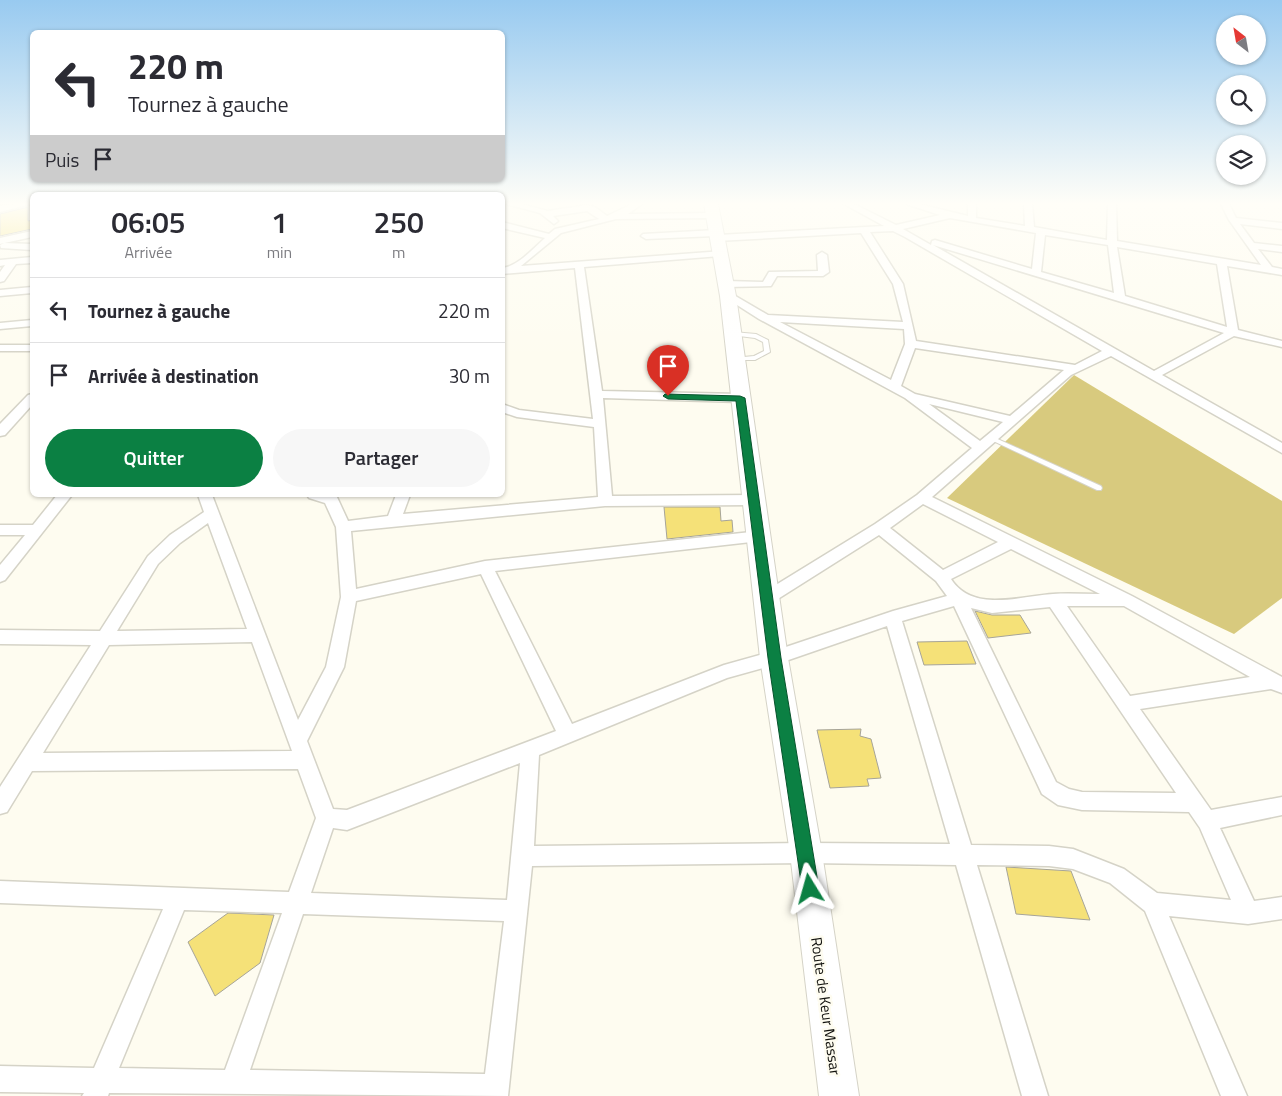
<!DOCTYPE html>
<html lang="fr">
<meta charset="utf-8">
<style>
:root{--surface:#fff;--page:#f7f7f7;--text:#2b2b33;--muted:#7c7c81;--line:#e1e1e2;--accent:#0b8043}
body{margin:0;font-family:"Titillium Web",sans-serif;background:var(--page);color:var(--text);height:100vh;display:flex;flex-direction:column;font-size:19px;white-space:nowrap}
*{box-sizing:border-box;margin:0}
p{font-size:16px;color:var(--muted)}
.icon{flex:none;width:28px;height:28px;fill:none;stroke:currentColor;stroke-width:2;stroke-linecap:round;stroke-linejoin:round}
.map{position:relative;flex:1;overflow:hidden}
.drawer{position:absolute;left:30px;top:192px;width:475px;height:305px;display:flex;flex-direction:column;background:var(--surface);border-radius:8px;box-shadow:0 1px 4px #0004}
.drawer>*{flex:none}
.hud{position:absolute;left:30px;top:30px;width:475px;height:152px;border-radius:8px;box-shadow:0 1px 4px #0004;background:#fff;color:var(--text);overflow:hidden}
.needle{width:32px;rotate:329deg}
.controls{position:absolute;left:1216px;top:15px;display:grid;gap:10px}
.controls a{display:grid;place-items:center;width:50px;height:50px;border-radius:50%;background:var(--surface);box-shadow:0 1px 4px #0004;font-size:25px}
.pin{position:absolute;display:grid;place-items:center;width:42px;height:42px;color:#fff;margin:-51px -21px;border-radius:50% 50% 50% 0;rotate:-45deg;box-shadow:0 0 5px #0007}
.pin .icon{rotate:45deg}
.me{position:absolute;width:55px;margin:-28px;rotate:352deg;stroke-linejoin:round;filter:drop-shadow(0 0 4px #0008)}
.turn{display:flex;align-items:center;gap:18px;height:105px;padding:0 15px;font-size:22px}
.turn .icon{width:65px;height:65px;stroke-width:2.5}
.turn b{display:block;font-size:35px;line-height:42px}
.then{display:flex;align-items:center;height:48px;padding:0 15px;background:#0003;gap:10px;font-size:19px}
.eta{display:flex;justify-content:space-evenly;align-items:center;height:85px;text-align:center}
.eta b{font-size:30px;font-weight:600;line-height:35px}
.primary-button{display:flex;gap:10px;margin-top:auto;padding:10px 15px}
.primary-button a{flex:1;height:58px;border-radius:30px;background:var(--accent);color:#fff;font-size:20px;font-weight:600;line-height:58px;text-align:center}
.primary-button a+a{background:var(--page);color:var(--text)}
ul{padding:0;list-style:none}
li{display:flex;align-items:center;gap:15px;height:65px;padding:0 15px;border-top:1px solid var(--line)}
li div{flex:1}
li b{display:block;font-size:19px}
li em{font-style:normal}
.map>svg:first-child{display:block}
.green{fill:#d8ca7e}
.building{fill:#f5e178;stroke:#a6a499}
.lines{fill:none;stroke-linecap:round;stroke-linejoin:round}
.lane-casing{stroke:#d5d3c7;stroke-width:2}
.street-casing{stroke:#d5d3c7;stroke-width:3}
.primary-casing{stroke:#d5d3c7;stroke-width:2}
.lane{fill:#fff;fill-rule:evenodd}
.street{fill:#fff;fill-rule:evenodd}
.primary{fill:#fff;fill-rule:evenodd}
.route{fill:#0b8043;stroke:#07532c}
.labels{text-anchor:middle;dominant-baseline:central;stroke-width:5;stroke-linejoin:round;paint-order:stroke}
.street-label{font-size:15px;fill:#11110d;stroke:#fefcf0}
</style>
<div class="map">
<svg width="1282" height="1096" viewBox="0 0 1282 1096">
<rect width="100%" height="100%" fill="#fefcf0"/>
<!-- green -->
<polygon class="green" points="1074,375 1282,501 1282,598 1234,634 947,498"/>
<!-- building -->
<g class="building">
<polygon points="28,207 28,221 32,220 32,229 0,236 0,214"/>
<polygon points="664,507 720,507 721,521 732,520 733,532 667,539"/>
<polygon points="975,611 992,615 1020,615 1031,633 988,638"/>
<polygon points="967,641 976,664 924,665 917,642"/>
<polygon points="861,729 860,736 871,739 881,778 867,779 869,786 830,788 817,730"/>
<polygon points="1006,867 1071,871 1090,920 1016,914"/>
<polygon points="228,913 274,915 260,963 215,996 188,942"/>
</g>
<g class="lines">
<defs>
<g id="lane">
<polygon points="733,332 756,334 768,340 770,352 755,360 733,360 733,358 754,356 764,351 763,342 755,338 731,335 731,333"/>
<polygon points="991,436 1101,486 1102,488 1101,490 1097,490 989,439 988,438 989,437"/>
</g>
<g id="street">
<polygon points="14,204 31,204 0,212 0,206"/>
<path d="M506,204h15l27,7 39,-6 8,2 12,9 25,-12h10l-14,10 88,-1 1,2 -4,3 -97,1 -55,14 -40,33 202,-15 2,2 -5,3 -136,11 18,124 138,3 6,4 -6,4 -137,-4 9,98 143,-1 7,5 -7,5 -150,1 -254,25 5,58 129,-28 275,-30 5,1 2,4 -2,4 -5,1 -265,30 77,153 152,-59 50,-14 119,-40 54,-15 -11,-15 -57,-46 -106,67 -6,2 -6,-2 -2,-4 2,-4 114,-70 42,-29 55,-47 -67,-50 -146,-79 -36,-23 9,-2 36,21 135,7 -10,-38 -32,-51 -144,8 -5,-3 3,-2 -69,3 -5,-3 2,-2 73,-4 5,3 -3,2 166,-9 -40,-22h10l42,21 44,-10 -34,-11h13l49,12v-12h8v14l49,8 -1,-22h8l2,23 73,13 1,-36h8l1,37 144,24 -32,-45 -8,-16h8l7,14 46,5v6l-42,-5 14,19 28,3v6l-24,-3 14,18 10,2v6l-55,-9 11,64 44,11v6l-48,-11 -72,39 120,68v10l-171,-97 -40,19 -139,122 200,99 150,81v16l-11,-4 -131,20 71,101 71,-13v18l-62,13 34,73 28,-4v22l-34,5 -79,-8 78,180h-26l-76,-185 -35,-28 -37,-14 -24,-3 -72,-1 71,231h-26l-66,-231 -150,-2 -274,3 -24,230 -399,-3 -1,3h-26l2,-3 -84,-1v-26l94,2 69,-159 -163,-6v-22l289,11 27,-74 -18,-49 -266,2 -25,41 -7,2v-27l91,-142 -91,-1v-14l100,1 48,-75 22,-21 34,-23 -6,-17h14l86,225 28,-53 15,-70 -5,-70 -11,-24 -16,-5 -2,-3h29l12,26 40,-5 8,-21h14l-7,19 195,-17 -4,-70 -77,-10 -15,-5v-8l17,6 74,9 -18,-151 -73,6v-6c15,-1 32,-20 43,-30l-43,-10v-6l47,12 6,-5 44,-10 -12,-8 -34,5 5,5 -4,3 -14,-11zM950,218l86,15 -4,36 -97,-29 -3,1 -1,4 -28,-16zM893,231l12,6 197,114 -27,14 -159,-24 -13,-57 -33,-52zM1045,235l63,10 6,48 -73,-21zM933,245l291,88 -70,38zM1117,247l100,17 10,63 -102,-31zM780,322l124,7 1,15 -14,36zM915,348l149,22 -54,46 -95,-22 -14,-8zM929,404l74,18 -23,19zM923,504l75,38 -55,28 -53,-42zM208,523l39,106 -130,2 41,-67 22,-21zM1011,549l89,45c-16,0 -32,-1 -47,0 -33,2 -80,19 -102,-15zM481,574l75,157 -209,79 -14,-1 -26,-68 37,-74 12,-66zM954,606l88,188 16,11 24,5 107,2 11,16 31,72 -74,-7 -33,-24 -51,-20 -24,-3 -78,-1 -69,-224zM1067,606h57l126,71 -120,19zM1050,607l126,186 -94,-1 -13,-3 -13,-7 -85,-174 21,5zM887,626l63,218 -144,-1 -272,3 5,-91 188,-77 47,-13zM252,642l40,109 -249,2 66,-108zM520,763l-13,137 -196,-7 22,-65 14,2zM184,910l98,3 -57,157 -106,-2zM303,914l201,7 -19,153 -235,-4z"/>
<polygon points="32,231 32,237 0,244 0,238"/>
<polygon points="4,243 32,244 32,250 1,248 0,245"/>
<polygon points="822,252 827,255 829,272 823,276 777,276 771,286 726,287 721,284 726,281 763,282 769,272 818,271 817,255"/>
<polygon points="32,257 32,263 16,264 4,281 0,282 0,272 5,265 0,266 0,260"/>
<polygon points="32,287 32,293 0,296 0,290"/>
<polygon points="32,320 32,326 0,329 0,323"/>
<rect x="0" y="345" width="32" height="6"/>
<polygon points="32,394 32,405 5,435 0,436 0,424 28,395"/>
<polygon points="57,495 72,495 5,580 0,582 0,565 25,535 0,535 0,525 33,525"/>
</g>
<polygon id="primary" points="704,204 718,204 736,296 788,658 822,853 859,1096 819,1096 790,853 760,658 720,296"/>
</defs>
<!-- lane casing -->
<use href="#lane" class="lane-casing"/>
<!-- street casing -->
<use href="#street" class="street-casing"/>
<!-- primary casing -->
<use href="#primary" class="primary-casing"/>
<!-- lane -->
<use href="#lane" class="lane"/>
<!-- street -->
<use href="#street" class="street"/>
<!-- primary -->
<use href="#primary" class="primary"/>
</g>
<!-- sky -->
<linearGradient id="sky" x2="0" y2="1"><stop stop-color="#98caf0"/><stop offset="0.57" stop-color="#fffef8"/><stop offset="1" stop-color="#fffef8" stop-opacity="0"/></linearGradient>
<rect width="1282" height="357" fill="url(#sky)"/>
<!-- route -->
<polygon class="route" points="665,394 740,396 745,398 781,658 819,889 816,895 810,898 805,895 802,889 768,658 736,401 668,399 663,396"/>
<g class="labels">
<!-- street labels -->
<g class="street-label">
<text transform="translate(826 1006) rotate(82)">Route de Keur Massar</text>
</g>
</g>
</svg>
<div class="controls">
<a><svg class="needle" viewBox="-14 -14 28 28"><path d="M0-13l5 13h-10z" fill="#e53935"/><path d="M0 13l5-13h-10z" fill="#7c7c81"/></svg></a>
<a><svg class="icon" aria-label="search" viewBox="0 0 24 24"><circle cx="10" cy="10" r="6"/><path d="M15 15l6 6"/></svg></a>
<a><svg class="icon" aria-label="layers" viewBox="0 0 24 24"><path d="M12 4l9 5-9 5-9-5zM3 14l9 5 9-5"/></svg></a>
</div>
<div class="pin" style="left:668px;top:396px;background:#d93025"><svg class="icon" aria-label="arrive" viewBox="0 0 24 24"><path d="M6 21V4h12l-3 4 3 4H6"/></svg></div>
<svg class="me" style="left:810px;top:889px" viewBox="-20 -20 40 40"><path d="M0-17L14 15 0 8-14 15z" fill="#0b8043" stroke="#fff" stroke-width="4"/></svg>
<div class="hud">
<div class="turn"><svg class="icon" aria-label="left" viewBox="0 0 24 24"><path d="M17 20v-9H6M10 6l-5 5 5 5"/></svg><div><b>220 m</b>Tournez à gauche</div></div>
<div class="then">Puis<svg class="icon" aria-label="arrive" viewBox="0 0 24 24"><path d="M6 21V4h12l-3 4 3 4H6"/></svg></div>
</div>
<section class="drawer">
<div class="eta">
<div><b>06:05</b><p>Arrivée</p></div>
<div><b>1</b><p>min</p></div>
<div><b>250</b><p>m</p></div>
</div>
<ul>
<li><svg class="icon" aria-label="left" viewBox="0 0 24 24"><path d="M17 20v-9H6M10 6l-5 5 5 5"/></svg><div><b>Tournez à gauche</b></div><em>220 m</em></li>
<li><svg class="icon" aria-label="arrive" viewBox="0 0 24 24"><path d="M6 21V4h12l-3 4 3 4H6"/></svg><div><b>Arrivée à destination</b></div><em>30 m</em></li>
</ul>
<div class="primary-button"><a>Quitter</a><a>Partager</a></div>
</section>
</div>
